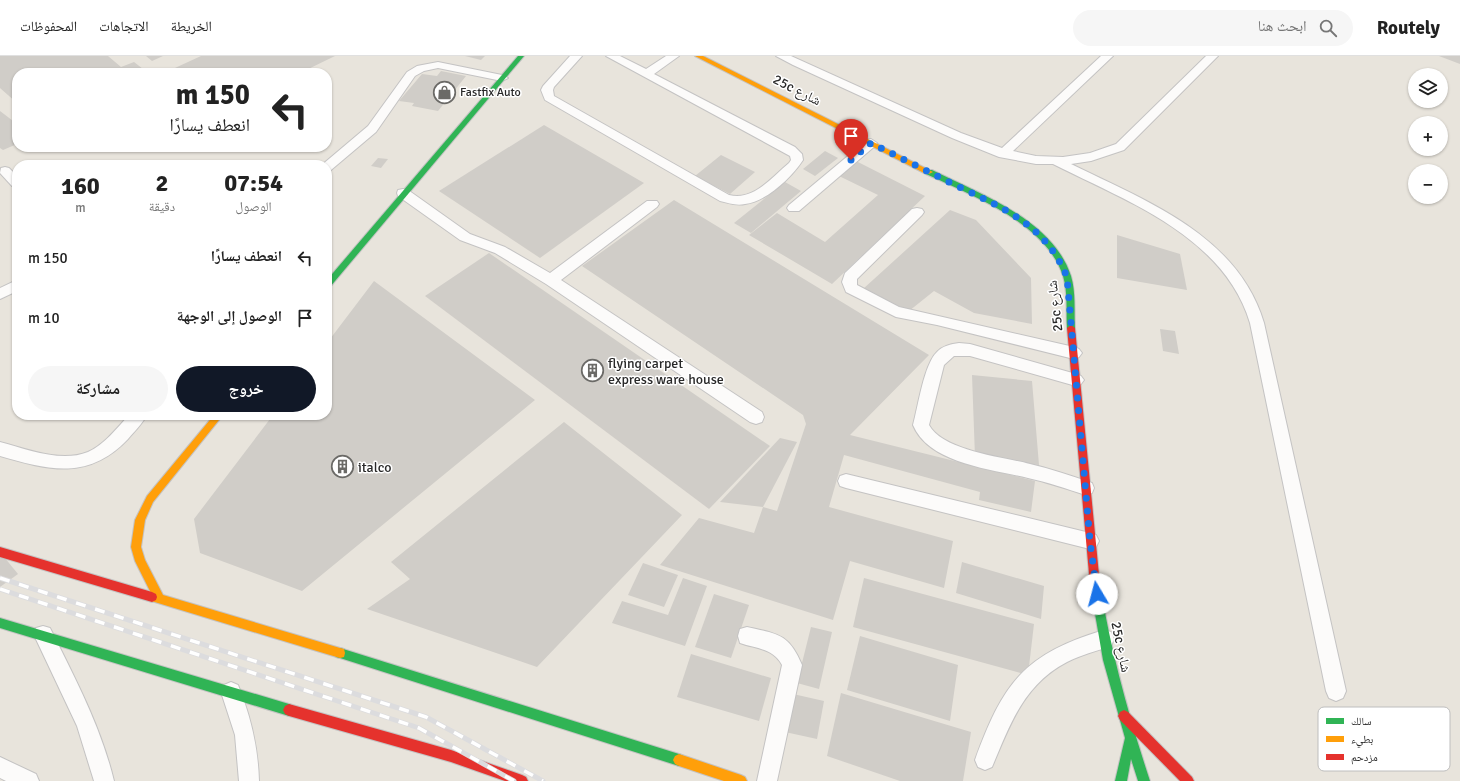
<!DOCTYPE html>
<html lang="ar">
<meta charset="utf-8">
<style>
:root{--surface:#fff;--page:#f6f6f6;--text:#222;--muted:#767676;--line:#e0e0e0;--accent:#111827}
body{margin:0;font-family:Signika,"Noto Naskh Arabic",sans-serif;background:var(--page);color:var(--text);direction:rtl;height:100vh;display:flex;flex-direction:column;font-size:15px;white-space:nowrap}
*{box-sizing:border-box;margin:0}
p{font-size:13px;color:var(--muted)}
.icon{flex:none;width:22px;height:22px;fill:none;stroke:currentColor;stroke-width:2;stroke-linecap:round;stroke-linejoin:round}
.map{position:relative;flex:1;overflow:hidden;direction:ltr}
.sheet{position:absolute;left:12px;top:104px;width:320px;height:260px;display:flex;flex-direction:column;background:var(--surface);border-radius:16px;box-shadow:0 1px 3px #0004;direction:rtl}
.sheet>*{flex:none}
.banner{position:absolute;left:12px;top:12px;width:320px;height:84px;border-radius:16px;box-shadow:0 1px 3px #0004;direction:rtl;background:#fff;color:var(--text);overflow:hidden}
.fabs{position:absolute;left:1408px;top:12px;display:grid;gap:8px}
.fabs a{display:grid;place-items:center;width:40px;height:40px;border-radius:50%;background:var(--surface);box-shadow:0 1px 3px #0004;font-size:20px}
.pin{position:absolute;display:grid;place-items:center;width:34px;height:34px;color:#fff;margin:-41px -17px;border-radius:50% 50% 50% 0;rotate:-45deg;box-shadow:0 0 4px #0007}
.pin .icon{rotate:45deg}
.me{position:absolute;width:44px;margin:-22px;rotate:352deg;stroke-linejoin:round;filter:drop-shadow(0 0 3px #0008)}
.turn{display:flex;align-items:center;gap:14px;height:84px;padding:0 16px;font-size:18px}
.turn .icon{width:52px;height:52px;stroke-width:2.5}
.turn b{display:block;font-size:28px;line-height:34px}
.eta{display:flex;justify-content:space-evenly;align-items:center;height:68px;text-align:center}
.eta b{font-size:24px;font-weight:700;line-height:28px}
.primary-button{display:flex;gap:8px;margin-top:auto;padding:8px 16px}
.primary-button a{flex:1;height:46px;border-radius:24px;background:var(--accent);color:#fff;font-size:16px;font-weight:700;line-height:46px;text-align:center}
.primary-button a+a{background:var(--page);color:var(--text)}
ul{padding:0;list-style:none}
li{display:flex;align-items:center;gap:12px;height:60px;padding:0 16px}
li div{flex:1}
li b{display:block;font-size:15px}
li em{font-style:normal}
header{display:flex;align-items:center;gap:24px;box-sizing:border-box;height:56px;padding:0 20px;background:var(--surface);border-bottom:1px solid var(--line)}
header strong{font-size:19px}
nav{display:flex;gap:22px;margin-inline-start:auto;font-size:14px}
.search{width:280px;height:36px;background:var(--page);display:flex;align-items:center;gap:10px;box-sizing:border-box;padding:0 14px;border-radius:22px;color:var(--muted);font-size:15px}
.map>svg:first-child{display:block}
.building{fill:#d0cdc8}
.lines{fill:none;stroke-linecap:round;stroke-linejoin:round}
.lane-casing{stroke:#c4c3c3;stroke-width:2}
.fast-casing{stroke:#c4c3c3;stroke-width:2}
.slow-casing{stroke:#c4c3c3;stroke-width:2}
.jam-casing{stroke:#c4c3c3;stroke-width:2}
.lane{fill:#fcfbfa;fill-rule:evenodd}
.fast{fill:#30b455;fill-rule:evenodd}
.slow{fill:#ff9f0a;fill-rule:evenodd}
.jam{fill:#e5322d;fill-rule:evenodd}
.rail-casing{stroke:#dcdcde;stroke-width:5}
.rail{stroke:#fff;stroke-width:3.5;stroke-dasharray:10;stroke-linecap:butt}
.route{stroke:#1a73e8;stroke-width:7;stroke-dasharray:0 12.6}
.labels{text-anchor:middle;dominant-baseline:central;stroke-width:3;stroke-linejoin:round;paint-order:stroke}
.far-poi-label{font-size:12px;fill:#282828;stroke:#fff;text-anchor:start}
.street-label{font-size:14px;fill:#282828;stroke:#fff}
.poi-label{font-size:14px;fill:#282828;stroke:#fff;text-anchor:start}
.key{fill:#fff;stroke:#bebebe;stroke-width:1}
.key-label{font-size:11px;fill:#282828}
</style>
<header>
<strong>Routely</strong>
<div class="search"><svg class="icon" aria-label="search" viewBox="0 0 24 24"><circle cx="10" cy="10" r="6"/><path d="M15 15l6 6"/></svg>ابحث هنا</div>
<nav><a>الخريطة</a><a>الاتجاهات</a><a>المحفوظات</a></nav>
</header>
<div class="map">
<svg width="1460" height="725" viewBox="0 0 1460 725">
<rect width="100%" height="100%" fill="#e8e4dc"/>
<!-- building -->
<g class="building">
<polygon points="0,0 108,0 121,11 134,6 143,13 134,17 17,17 17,47 0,32"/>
<polygon points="146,0 163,0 152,5"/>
<polygon points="201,0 335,0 300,17 164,17"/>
<polygon points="465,0 485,0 481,4"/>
<polygon points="1439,0 1460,0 1460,8"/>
<polygon points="441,15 466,20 438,55 412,50 414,47 399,45 422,18 437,20"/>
<polygon points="0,55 17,68 17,88 3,94 0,92"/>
<polygon points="544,69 644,127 540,202 439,135"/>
<polygon points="825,95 838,102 815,120 803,113"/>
<polygon points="721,99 755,116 730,138 695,120"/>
<polygon points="378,102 388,103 381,112 371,110"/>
<polygon points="856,105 925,140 832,228 749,179 777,157 825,186 878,139 839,120"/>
<polygon points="785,126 801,135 751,177 734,167"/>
<polygon points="674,144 929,299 850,379 1035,425 1031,456 979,444 980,436 844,399 829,451 953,485 944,532 850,505 833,564 660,509 699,462 754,477 763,451 777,455 806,368 803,359 582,210"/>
<polygon points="950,154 976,164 1031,222 1032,268 974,257 934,235 909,255 863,233"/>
<polygon points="1117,179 1180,198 1187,234 1117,222"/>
<polygon points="489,197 770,390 709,453 425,240"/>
<polygon points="374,225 535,344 302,535 200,497 194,463 273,359 327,359 327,287"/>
<polygon points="1160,273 1175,275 1179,298 1163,295"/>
<polygon points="972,319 1032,325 1039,409 975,401"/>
<polygon points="564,366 682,459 537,611 367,553 410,523 391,506"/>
<polygon points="780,382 797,386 763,451 720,446"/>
<polygon points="0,496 18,518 0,531"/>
<polygon points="962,506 1044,530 1041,563 956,537"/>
<polygon points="643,507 678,519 664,551 628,539"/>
<polygon points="683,522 707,530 685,590 612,567 622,545 668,559"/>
<polygon points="864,522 1034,568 1028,619 853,571"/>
<polygon points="714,538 749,549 731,602 695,591"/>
<polygon points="811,571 832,576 819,633 797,627"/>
<polygon points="860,580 958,609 950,665 847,634"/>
<polygon points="691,598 771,622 759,665 677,641"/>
<polygon points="841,637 971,676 963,725 900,725 827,700"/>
<polygon points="793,638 824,645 817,683 785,676"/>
</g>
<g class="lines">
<defs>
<g id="lane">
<path d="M570,0h12l-28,31 -1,3 1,6 175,99c25,6 42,-17 60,-32l2,-3 -1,-4 -184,-100h14l26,13 20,-13h13l-25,18 141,73 7,7 1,6c-12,18 -36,41 -58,44 -9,2 -16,-1 -25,-3l-175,-101 -4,-10 2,-4z"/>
<path d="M776,0h15l170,77 41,15 99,-92h12l-100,95 23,5 27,1 27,-4 26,-9 90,-88h12l-94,94 -33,11 -20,3c75,37 167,71 193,159l82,368 -3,7 -7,3 -7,-3 -3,-7 -76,-368c-26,-87 -124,-122 -197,-159h-17l-37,-7 -47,-19 -159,-73z"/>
<polygon points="438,6 502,19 508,22 502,25 438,12 424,15 415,20 376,76 331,114 327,115 327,109 323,108 368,70 407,16 417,10"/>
<polygon points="871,83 877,87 875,90 799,155 789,155 787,152 789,149 867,84"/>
<polygon points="5,111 9,112 17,120 17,131 12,130 0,117 1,112"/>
<polygon points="403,133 408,134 470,178 505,191 550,217 647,145 657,145 659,148 657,151 561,224 762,356 764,361 762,366 756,368 750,366 546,228 495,197 460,184 398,140 397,137 398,134"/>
<polygon points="917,152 922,153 924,156 922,159 857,223 857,229 899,251 1074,291 1079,293 1082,297 1079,301 1074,303 937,269 896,261 846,236 842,226 845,217 912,153"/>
<polygon points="17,224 17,235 0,243 0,232"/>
<path d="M959,287l11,1 106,30 5,2 3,4 -3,4 -5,2 -106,-30h-16l-10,9 -15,60c14,26 75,32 101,39 21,5 42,12 62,19l2,5 -2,5 -6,2c-19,-6 -39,-13 -58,-17 -36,-9 -99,-14 -115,-53 5,-18 11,-61 24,-73 5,-6 14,-8 22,-9z"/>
<path d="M129,359h18c-5,9 -13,17 -19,24 -40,42 -79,31 -128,17v-14c26,7 61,21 88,10 17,-8 29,-24 41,-37z"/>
<polygon points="846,418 1090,477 1096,479 1099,485 1096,491 1090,493 846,432 840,430 838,425 840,420"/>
<path d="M43,570l7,2c25,50 51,99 64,153h-20l-17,-55 -43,-91 2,-7z"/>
<path d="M747,571c31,7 42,7 55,38l-25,116h-20l25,-116c-9,-17 -25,-16 -42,-22l-2,-7 2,-7z"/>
<path d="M1104,574l7,2 3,7 -3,7c-15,5 -30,9 -44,16 -44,23 -57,63 -75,105l-7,3 -7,-3 -3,-7c28,-77 49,-106 129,-130z"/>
<path d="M231,626l7,3c13,32 20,62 21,96h-20l-4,-46 -14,-43 3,-7z"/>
<polygon points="0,701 36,718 39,725 6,725 0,722"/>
</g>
<g id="fast">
<polygon points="518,0 524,0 330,231 327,232 327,224"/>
<path d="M926,114h6c48,24 121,50 139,106 5,16 3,35 4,52l-1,2 -3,1 -4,-3c-1,-17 1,-36 -4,-52 -17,-53 -90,-80 -137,-102z"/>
<path d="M1095,524l4,2 1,3c11,67 29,132 50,196h-12l-7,-22 -4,22h-12l10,-43 -22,-78 -13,-75 1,-3z"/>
<polygon points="0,562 289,648 293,650 295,654 293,658 289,660 0,572"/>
<polygon points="340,592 679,698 683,700 685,704 683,708 679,710 340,602 336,601 335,597 336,593"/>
</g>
<g id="slow">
<polygon points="695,0 703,0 933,116 929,118 926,118"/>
<polygon points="214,359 223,359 153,446 145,464 141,491 145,504 163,539 340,592 344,593 345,597 344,601 340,602 148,544 147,541 148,538 151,537 135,505 131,491 135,464 147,440"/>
<polygon points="679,698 741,719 745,721 747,725 724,725 679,710 675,708 673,704 675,700"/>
</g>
<g id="jam">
<polygon points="1071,269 1075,272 1100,529 1099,532 1095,534 1091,532 1090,529 1067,272"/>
<polygon points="0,491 152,536 156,538 157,541 156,544 152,546 0,501"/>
<polygon points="289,648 451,694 522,719 526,721 528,725 505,725 451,706 289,660 285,658 283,654 285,650"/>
<polygon points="1124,654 1128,656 1192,721 1194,725 1180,725 1120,664 1118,660 1120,656"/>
</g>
</defs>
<!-- lane casing -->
<use href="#lane" class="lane-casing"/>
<!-- fast casing -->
<use href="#fast" class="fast-casing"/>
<!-- slow casing -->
<use href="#slow" class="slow-casing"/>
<!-- jam casing -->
<use href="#jam" class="jam-casing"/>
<!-- lane -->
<use href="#lane" class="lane"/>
<!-- fast -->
<use href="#fast" class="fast"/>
<!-- slow -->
<use href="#slow" class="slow"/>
<!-- jam -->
<use href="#jam" class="jam"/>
<defs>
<g id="rail">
<polyline points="0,522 426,661 543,725"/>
<polyline points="0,533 419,672 514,725"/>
</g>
</defs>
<!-- rail casing -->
<use href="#rail" class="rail-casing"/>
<!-- rail -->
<use href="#rail" class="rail"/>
</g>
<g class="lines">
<!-- route -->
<path class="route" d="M851,104l20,-17c28,14 56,28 84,42 48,23 91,40 112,92l23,264 7,53"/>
</g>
<!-- icons -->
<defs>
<symbol id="shop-ring" viewBox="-11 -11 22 22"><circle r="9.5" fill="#fff" stroke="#6b6a67" stroke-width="1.5"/><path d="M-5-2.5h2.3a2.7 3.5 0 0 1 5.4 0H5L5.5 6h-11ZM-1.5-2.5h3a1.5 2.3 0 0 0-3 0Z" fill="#6b6a67"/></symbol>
<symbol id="building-ring" viewBox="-11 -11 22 22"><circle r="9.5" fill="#fff" stroke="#6b6a67" stroke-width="1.5"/><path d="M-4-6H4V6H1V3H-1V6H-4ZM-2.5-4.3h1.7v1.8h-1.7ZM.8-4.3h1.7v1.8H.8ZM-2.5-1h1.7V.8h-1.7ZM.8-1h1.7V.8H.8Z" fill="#6b6a67"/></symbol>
</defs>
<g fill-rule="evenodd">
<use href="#shop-ring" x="432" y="24" width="25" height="25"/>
<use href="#building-ring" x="580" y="302" width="25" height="25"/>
<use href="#building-ring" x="330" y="398" width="25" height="25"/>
</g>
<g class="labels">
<!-- far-poi labels -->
<g class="far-poi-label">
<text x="460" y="36">Fastfix Auto</text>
</g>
<!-- street labels -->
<g class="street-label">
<text transform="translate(797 34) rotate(27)">25c شارع</text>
<text transform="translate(1055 250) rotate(-97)">25c شارع</text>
<text transform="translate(1121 591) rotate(78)">25c شارع</text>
</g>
<!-- poi labels -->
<g class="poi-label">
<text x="608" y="307">flying carpet<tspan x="608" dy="16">express ware house</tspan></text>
<text x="358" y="411">italco</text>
</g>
</g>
<!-- legend -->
<rect x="1318" y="651" width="132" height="64" rx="6" class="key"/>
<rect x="1326" y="662" width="18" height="6" fill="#30b455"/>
<rect x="1326" y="680" width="18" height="6" fill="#ff9f0a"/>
<rect x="1326" y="698" width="18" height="6" fill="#e5322d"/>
<g class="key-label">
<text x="1351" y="669">سالك</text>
<text x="1351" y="687">بطيء</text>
<text x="1351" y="705">مزدحم</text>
</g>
</svg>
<div class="fabs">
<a><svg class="icon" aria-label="layers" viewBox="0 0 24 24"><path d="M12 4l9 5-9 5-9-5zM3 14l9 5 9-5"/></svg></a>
<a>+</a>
<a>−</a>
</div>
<div class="pin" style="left:851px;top:104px;background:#d93025"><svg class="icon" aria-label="arrive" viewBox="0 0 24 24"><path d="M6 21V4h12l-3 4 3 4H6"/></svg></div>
<svg class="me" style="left:1097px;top:538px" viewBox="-20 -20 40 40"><circle r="19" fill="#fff"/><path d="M0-13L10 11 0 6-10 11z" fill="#1a73e8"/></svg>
<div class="banner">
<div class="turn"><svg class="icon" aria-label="left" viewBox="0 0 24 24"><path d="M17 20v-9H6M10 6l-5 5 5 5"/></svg><div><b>150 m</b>انعطف يسارًا</div></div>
</div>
<section class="sheet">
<div class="eta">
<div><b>07:54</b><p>الوصول</p></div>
<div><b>2</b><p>دقيقة</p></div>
<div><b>160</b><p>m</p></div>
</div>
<ul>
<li><svg class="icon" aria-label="left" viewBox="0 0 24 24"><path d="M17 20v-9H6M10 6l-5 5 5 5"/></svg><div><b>انعطف يسارًا</b></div><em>150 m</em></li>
<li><svg class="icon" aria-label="arrive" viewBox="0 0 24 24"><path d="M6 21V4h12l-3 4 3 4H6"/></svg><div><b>الوصول إلى الوجهة</b></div><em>10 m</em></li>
</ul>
<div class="primary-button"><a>خروج</a><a>مشاركة</a></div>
</section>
</div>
